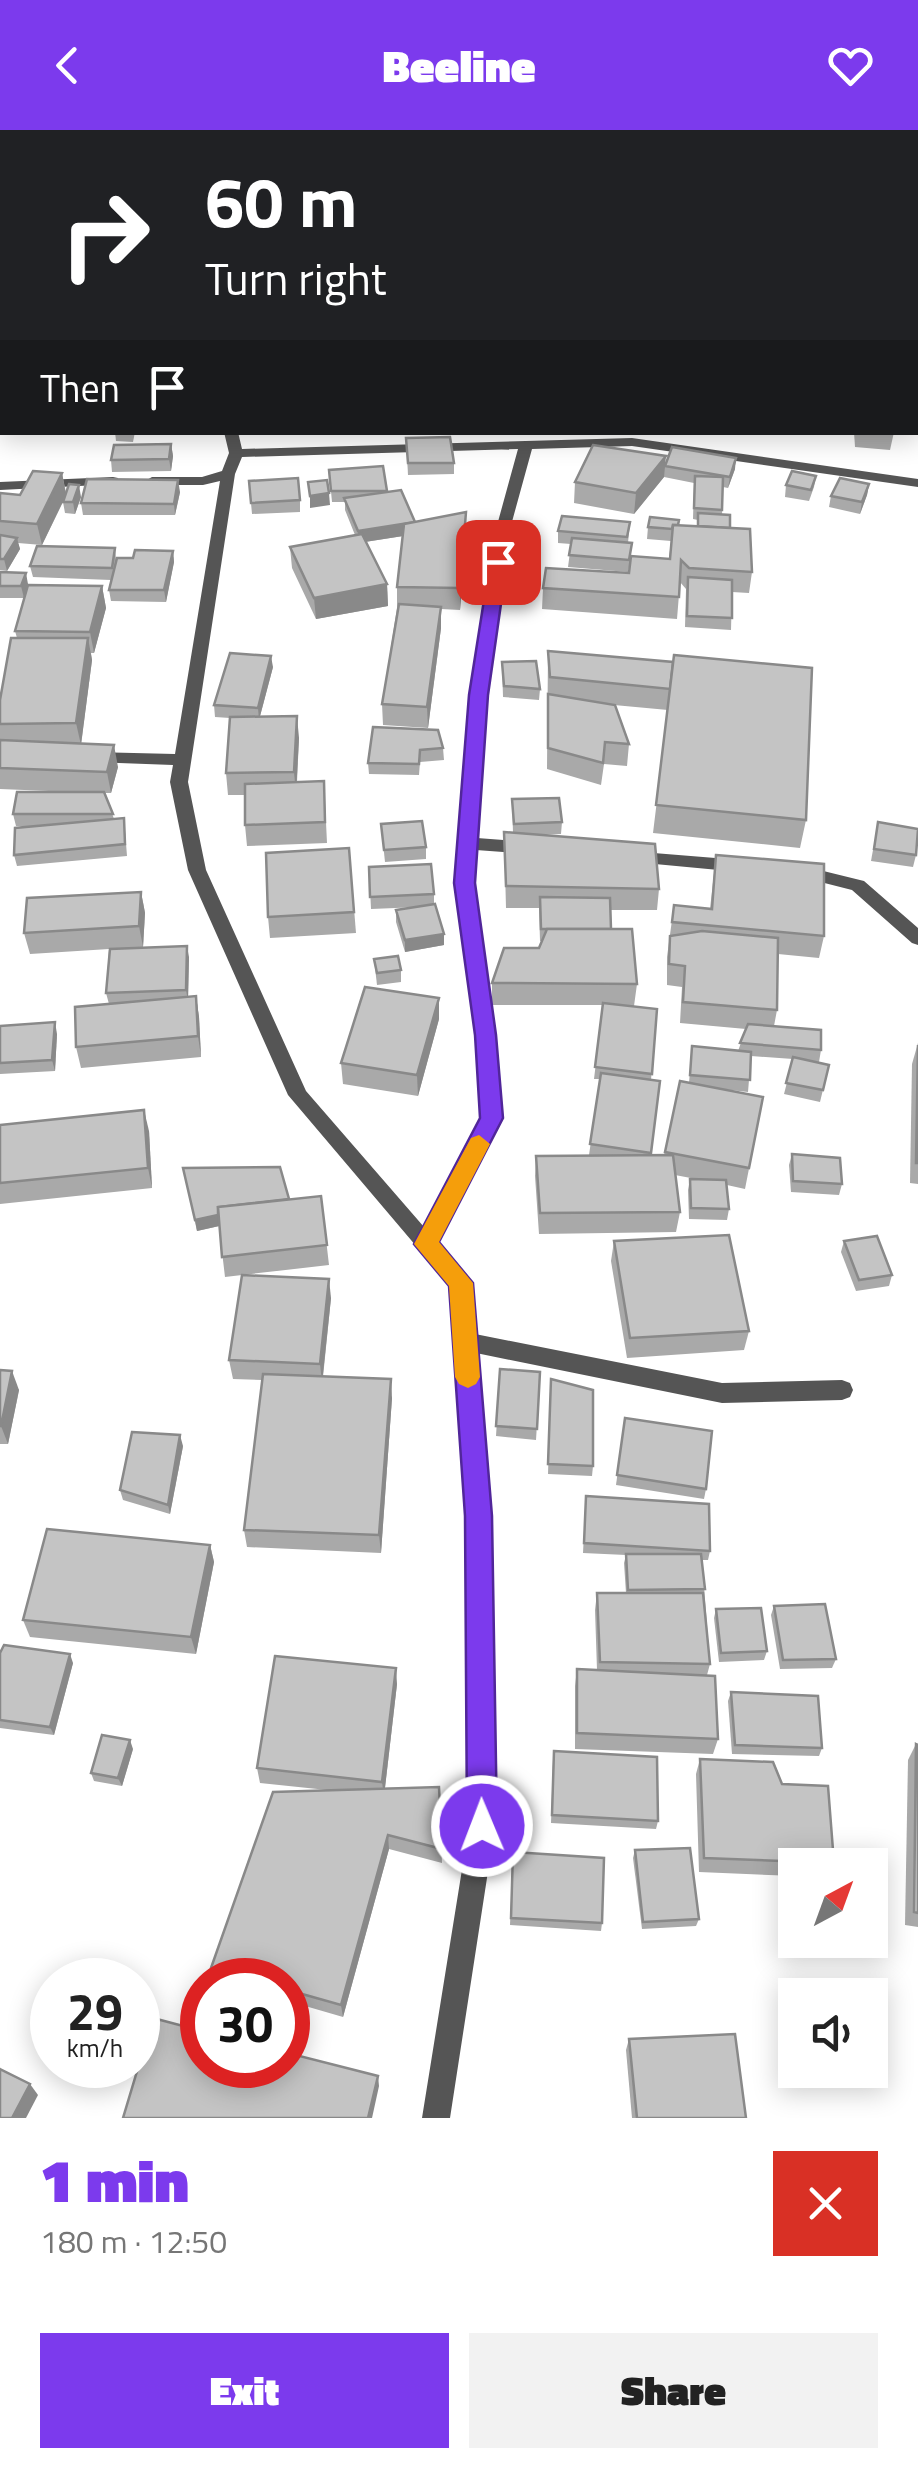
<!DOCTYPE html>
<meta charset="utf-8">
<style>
:root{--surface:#fff;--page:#f2f2f2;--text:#222;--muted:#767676;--accent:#7c3aed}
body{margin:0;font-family:"Titillium Web",sans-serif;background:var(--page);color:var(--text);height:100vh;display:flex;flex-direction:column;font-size:38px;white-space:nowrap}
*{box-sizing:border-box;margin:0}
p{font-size:32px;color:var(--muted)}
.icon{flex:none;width:55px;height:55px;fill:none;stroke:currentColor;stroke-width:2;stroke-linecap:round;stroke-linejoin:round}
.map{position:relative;height:1988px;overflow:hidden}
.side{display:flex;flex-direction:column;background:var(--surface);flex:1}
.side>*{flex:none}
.top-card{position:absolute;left:0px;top:0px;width:920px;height:305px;box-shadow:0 5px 25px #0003;background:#202124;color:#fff;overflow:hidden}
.needle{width:65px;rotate:41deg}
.buttons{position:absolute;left:778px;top:1718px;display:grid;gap:20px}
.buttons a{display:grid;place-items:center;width:110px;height:110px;border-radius:0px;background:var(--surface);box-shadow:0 5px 25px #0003;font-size:50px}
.speed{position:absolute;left:30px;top:1828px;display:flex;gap:20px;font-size:50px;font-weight:700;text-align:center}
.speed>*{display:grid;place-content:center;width:130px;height:130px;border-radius:50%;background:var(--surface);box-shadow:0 5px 25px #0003;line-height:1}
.speed small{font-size:25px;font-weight:400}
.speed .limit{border:15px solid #d22;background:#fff;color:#111}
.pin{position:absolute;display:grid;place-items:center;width:85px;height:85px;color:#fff;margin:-42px;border-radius:20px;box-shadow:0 5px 15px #0006}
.me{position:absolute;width:110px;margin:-55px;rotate:359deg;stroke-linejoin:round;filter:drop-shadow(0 0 8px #0008)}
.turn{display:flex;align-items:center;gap:35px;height:210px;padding:0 40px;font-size:45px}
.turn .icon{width:130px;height:130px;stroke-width:2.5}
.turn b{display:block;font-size:70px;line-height:85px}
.then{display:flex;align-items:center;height:95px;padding:0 40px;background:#0003;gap:20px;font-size:38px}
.round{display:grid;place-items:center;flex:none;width:105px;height:105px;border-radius:0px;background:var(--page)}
.summary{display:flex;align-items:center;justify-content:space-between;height:170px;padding:0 40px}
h1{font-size:60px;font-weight:800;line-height:75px;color:var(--accent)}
.primary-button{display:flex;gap:20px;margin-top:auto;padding:20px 40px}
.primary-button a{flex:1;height:115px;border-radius:0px;background:var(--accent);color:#fff;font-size:40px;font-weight:800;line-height:115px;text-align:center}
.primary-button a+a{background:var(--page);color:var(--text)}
header{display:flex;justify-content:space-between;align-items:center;height:130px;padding:0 40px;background:var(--accent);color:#fff;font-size:45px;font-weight:800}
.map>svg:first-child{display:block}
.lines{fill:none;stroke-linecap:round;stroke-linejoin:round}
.street{fill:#555;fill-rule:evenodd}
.wall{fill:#a9a9a9}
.shaded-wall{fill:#898989}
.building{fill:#c4c4c4;stroke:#898989;stroke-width:2.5}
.route{fill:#7c3aed;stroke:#51269a;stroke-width:2.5}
.slow{fill:#f59e0b}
</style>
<header><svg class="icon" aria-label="back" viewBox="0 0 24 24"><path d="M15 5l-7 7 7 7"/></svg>Beeline<svg class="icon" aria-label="heart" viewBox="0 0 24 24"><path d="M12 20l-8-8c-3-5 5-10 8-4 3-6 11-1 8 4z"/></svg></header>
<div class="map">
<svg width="918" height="1988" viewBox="0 0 918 1988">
<rect width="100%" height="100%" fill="#fff"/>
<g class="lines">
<!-- street -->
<g class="street">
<polygon points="438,0 450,0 450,2 439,2"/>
<polygon points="747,0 759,0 760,2 749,2"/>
<path d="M224,302h14l4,17 390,-11 286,41v8l-286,-41 -100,3 -22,80 -24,166 -9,143 53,4 9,6 -9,6 -54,-4 -2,33 22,152 6,84 -64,123 33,41 4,51 247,49 120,-3 8,3 3,7 -3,7 -8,3 -120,3 -246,-50 14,164 5,309 -45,292h-28l47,-292 -3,-309 -16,-231 -162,-191 -100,-225 -18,-88 3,-17 -81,-3 -8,-5 8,-5 83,2 45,-273 -17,4h-51l-7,-4 7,-4h50l20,-6 7,-18zM518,319l-22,80 -26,166 -14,188 20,152 6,84 -58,108 -118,-136 -100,-221 -18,-88 47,-308 7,-17z"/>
<polygon points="113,347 118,348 118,354 0,360 0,352"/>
<polygon points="629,721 740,730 749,736 740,742 623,731 620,727"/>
<polygon points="799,735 864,751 918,798 918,815 912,813 852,760 793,745 790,741"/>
</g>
</g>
<!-- wall -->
<g class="wall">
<polygon points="1,0 50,0 50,2 2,2 2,27 0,26 0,8 2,8"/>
<polygon points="463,0 515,0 515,2 464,2"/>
<polygon points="573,0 606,0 606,2 574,2"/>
<polygon points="0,53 2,54 2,132 0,131"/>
<rect x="0" y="199" width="2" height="49"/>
<polygon points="115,302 135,302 133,312 116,311"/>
<polygon points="854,302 894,302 890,320 855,317"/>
<polygon points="406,308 454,333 454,344 408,345"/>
<polygon points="171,314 173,326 171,341 112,342 111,330"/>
<polygon points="383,336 387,362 415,392 466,403 460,480 441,479 441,498 428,598 383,595 382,574 397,478 397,457 403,406 365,412 387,454 388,476 316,489 292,438 290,417 355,405 345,380 345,372 332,372 329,340"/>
<polygon points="665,336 735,339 728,358 723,357 722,385 752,442 749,463 732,462 731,500 685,497 686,459 680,452 677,489 542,479 543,458 629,443 631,430 628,442 568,437 571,414 558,413 558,401 630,392 628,413 631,426 669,429 671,411 647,409 648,397 697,396 698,390 693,389 694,353 664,347 634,384 574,373 575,352"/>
<polygon points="62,343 66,363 81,367 75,384 65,383 63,372 42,415 18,413 20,419 7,441 0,440 0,363 20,365"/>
<polygon points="816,346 814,357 809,371 785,367 786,355"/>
<polygon points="249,351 300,370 300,382 252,384"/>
<polygon points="869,354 867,365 860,384 829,377 831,366"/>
<polygon points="180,362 175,385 83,385 81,373"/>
<polygon points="115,418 116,429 133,428 173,421 174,432 166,472 111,471 109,460 111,450 33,447 30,436"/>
<polygon points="0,442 28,455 102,456 106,478 94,523 91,523 92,530 81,614 118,637 111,663 105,663 114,689 124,688 127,726 17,736 14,725 33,696 16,696 13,684 73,662 0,659 0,570 17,508 15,501 24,468 0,468"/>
<polygon points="548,521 673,532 806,690 800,718 653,703 668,580 614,575 629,614 627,636 604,634 601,655 547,639"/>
<polygon points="502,532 540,559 539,570 503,567"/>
<polygon points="273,537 260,586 299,608 297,652 324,651 327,713 247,716 245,695 245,665 228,665 226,643 230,588 215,587 214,575"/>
<polygon points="438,600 443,618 444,630 420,632 419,645 369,644 368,633"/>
<polygon points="512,669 562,692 561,704 538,705 659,759 657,780 610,780 611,799 637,854 634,876 623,876 657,879 651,950 660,951 651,1025 664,1025 680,951 689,953 692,916 738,921 746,899 680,893 682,857 667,855 667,827 674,775 710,779 716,725 824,806 819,828 778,824 777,880 774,896 821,920 819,932 811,931 829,935 820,972 784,964 793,929 751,926 748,962 721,959 763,967 745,1059 727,1055 729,1079 727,1090 689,1089 688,1060 690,1049 696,1049 675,1045 680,1082 676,1102 539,1104 535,1046 536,1026 589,1025 600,949 594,949 603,875 492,875 492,853 539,818 542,811 540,811 539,778 506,778 504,702 513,703"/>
<polygon points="878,692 916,725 913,737 871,731"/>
<polygon points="381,694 426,717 426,729 385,732"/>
<polygon points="349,718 356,803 270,808 268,787"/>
<polygon points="369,737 434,764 434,775 444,804 444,815 405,822 396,792 396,780 420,777 371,779"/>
<polygon points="141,762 145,783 143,817 189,827 188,867 196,866 199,887 201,927 81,938 76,917 109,874 106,863 109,819 30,824 24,803"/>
<polygon points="374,829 401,840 401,852 377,855"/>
<polygon points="439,889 418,966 343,954 341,933"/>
<polygon points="0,896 57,904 55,941 0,944"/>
<polygon points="918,913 918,1054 910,1053 912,934"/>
<polygon points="0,995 149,1001 152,1058 0,1074"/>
<polygon points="792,1024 842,1054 839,1065 791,1062 789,1035"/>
<polygon points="183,1038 289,1069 321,1066 329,1135 242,1145 331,1168 323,1247 392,1268 381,1423 247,1417 244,1400 262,1250 233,1249 229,1230 242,1145 225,1147 219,1096 197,1101"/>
<polygon points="614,1111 749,1201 744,1220 627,1228 611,1131"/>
<polygon points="844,1111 892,1145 889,1156 856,1161 841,1122"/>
<polygon points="500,1239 540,1242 536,1310 496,1306"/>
<polygon points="0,1240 19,1260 8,1314 0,1314"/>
<polygon points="551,1249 593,1336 592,1346 548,1344"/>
<polygon points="625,1288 706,1359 704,1369 616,1355"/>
<polygon points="183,1316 170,1384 123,1370 120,1360"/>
<polygon points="586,1366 710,1421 708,1430 702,1430 710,1534 707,1545 718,1609 713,1624 575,1619 575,1556 577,1539 597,1540 595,1480 597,1463 626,1463 624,1433 626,1425 583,1423"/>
<polygon points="210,1415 214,1432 196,1524 30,1507 23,1490"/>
<polygon points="774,1476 836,1529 832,1538 780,1539 771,1485"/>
<polygon points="716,1479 767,1521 764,1530 719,1532 714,1488"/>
<polygon points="0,1523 73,1533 54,1605 0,1598"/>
<polygon points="397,1554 385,1658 439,1657 442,1733 389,1719 343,1887 288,1871 288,1850 216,1850 211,1838 327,1660 260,1653 257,1638"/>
<polygon points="731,1562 822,1618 819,1626 732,1624 728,1571"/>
<polygon points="916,1614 918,1615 918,1797 905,1795 908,1630"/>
<polygon points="133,1619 122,1656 94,1651 91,1643"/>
<polygon points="553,1629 658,1691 656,1699 551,1693"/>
<polygon points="700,1629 782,1654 834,1733 833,1735 795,1735 795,1746 699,1742 696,1644"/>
<polygon points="635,1720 699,1789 696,1796 642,1799 633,1728"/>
<polygon points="513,1722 602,1793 601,1801 510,1795"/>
<polygon points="629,1909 746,1988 632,1988 626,1920"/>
</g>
<!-- shaded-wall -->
<g class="shaded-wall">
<polygon points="179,0 222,0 222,2 180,2"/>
<polygon points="171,314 173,326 171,341 169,329"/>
<polygon points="666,326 664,347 634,384 636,363"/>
<polygon points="736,328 735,339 728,358 730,347"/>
<polygon points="62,343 66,365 42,415 37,394"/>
<polygon points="178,350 180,362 175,385 174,374"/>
<polygon points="869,354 867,365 860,384 862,372"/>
<polygon points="79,355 81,367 75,384 73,372"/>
<polygon points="329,363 330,375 310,378 310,366"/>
<polygon points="466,382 466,403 460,480 460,458"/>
<polygon points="415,393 416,404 358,413 358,401"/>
<polygon points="17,408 20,419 7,441 4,429"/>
<polygon points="173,421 174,432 166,472 164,460"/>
<polygon points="26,443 28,454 24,468 21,456"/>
<polygon points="387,454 388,476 316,489 314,468"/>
<polygon points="102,456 106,478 94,523 90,502"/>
<polygon points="441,477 441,498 428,598 427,577"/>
<polygon points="88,508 92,530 81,615 76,593"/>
<polygon points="271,526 273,537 259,590 258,578"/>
<polygon points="297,586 299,608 296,664 294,642"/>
<polygon points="114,615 118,637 111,663 107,642"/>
<polygon points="141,762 145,783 143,817 139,796"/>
<polygon points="444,804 444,815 405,822 405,810"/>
<polygon points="187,816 189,827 188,871 186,860"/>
<polygon points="196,866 199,887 201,927 198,906"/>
<polygon points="439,868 439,889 418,966 417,945"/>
<polygon points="55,892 57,904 55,941 52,930"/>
<polygon points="144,980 149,1001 152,1058 148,1038"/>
<polygon points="289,1069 291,1080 197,1101 195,1090"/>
<polygon points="329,1149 331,1168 322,1253 320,1234"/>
<polygon points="12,1241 19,1260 8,1314 1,1296"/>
<polygon points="391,1249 392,1268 381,1423 379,1405"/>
<polygon points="180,1305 183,1316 170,1384 168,1375"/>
<polygon points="210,1415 214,1432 196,1524 191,1507"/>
<polygon points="70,1524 73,1533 54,1605 50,1597"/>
<polygon points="396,1538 397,1554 384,1666 382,1652"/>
<polygon points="130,1610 133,1619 122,1656 118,1648"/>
<polygon points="388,1705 389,1719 343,1887 341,1875"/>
<polygon points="378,1946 379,1956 372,1988 368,1988"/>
<polygon points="30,1954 38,1965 26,1988 12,1988"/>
</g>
<!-- building -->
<g class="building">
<polygon points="6,0 50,0 46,2 12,2"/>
<polygon points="101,0 112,0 120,2 95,2"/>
<polygon points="152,0 174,0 173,2 184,2 151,2"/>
<polygon points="322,0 330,0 331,2 304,2"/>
<polygon points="538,0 573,0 573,2 541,2 541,1 547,1"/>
<polygon points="685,0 738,0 740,2 686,2"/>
<polygon points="0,73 2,74 1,83 2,84 2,114 0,112"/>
<rect x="0" y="157" width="2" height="14"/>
<rect x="0" y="199" width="2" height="28"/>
<polygon points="450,307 454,333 408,333 406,308"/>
<polygon points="171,314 169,329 111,330 114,315"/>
<polygon points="593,315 666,326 636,363 575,352"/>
<polygon points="672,317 736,328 730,347 665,336"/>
<polygon points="383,336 387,361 331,361 329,340"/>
<polygon points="33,341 62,343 37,394 0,391 0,363 20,365"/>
<polygon points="792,341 816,346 811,360 786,355"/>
<polygon points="695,346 723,347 722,380 694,378"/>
<polygon points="298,348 300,370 251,373 249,351"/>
<polygon points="840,348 869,354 862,372 831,366"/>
<polygon points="87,349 178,350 174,374 81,373"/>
<polygon points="327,350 329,363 310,366 308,352"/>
<polygon points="69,354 79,355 73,372 63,372"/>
<polygon points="401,360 415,392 358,401 344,368"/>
<polygon points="466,382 460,458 397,457 404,394"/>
<polygon points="698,383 730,385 730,398 698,396"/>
<polygon points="562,386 630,392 627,407 558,401"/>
<polygon points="650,387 679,390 678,395 673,395 672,399 648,397"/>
<polygon points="673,395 750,399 752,442 689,438 681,430 679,467 543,458 546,438 629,443 631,426 670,429"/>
<polygon points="362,404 387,454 314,468 290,417"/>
<polygon points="0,405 17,408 4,429 0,429"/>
<polygon points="572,408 632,413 629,430 569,425"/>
<polygon points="37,416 115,418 112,438 30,436"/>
<polygon points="135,420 173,421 164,460 109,460 117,428 133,428"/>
<polygon points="0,442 26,443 21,456 0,456"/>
<polygon points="688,447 732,450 732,488 687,486"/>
<polygon points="28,455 102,456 90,502 15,501"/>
<polygon points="399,474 441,477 427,577 382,574"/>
<polygon points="11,508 88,508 76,593 0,594 0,570"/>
<polygon points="548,521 673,532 670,559 550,547"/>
<polygon points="230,523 271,526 258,578 214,575"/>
<polygon points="674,525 812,538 806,690 656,675"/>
<polygon points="536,531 540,559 504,556 502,532"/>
<polygon points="548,564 615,575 629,614 605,612 603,633 548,618"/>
<polygon points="297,586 294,642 226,643 230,587"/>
<polygon points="373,597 438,600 443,618 420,620 419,634 368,633"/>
<polygon points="0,610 114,615 107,642 0,638"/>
<polygon points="324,651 325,692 245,695 245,654"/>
<polygon points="17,662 104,662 113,684 13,684"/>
<polygon points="559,668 562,692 514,694 512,669"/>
<polygon points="124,688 125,714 14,725 15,698"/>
<polygon points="422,691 426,717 384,720 381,694"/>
<polygon points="878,692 918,699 916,725 874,719"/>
<polygon points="504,702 655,714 659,759 506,756"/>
<polygon points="349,718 354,782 268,787 266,723"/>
<polygon points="716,725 824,734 824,806 672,792 674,775 712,779"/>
<polygon points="431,734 434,764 370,767 369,737"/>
<polygon points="141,762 139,796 24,803 27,768"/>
<polygon points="540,767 610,768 611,799 541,799"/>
<polygon points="435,774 444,804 405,810 396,780"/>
<polygon points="547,799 632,799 637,854 492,853 504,818 539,818"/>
<polygon points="702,801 778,808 777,880 683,872 685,836 669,834 670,806"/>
<polygon points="187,816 186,860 106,863 110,819"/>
<polygon points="398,826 401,840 377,843 374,829"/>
<polygon points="365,857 439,868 417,945 341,933"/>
<polygon points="196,866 198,906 76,917 75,877"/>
<polygon points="603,873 657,879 652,944 595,937"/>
<polygon points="55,892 52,930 0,933 0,896"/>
<polygon points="748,894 821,900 821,920 740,913"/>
<polygon points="918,915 918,1033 916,1033"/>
<polygon points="692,916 751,922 750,950 690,945"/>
<polygon points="793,927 829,935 823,960 786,953"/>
<polygon points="601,943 660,951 651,1023 590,1014"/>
<polygon points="680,951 763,967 749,1038 665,1022"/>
<polygon points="144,980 148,1038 0,1053 0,995"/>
<polygon points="792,1024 840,1028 842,1054 793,1051"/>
<polygon points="673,1025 680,1082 540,1083 536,1026"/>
<polygon points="280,1037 289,1069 218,1077 218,1085 195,1090 183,1038"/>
<polygon points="690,1049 726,1050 729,1079 691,1078"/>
<polygon points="321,1066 327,1115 222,1127 218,1077"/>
<polygon points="729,1105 749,1201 630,1208 614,1111"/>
<polygon points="877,1106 892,1145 859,1150 844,1111"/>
<polygon points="242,1145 329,1149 320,1234 229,1230"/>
<polygon points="500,1239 540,1242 537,1299 496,1296"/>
<polygon points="0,1240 12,1241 1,1296 0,1296"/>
<polygon points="263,1244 391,1249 379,1405 244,1400"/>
<polygon points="551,1249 593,1260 593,1336 548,1334"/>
<polygon points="625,1288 712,1301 706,1359 617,1345"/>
<polygon points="132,1302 180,1305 168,1375 120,1360"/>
<polygon points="586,1366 709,1374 710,1421 584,1413"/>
<polygon points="47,1399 210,1415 191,1507 23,1490"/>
<polygon points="626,1424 701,1424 705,1459 628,1460"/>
<polygon points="597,1463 703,1463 710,1534 600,1532"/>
<polygon points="825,1474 836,1529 783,1530 774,1476"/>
<polygon points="761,1478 767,1521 721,1523 716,1479"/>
<polygon points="4,1515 70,1524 50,1597 0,1590 0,1523"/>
<polygon points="275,1526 396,1538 382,1652 257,1638"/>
<polygon points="577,1539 715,1546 718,1609 577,1603"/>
<polygon points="731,1562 818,1566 822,1618 735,1615"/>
<polygon points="102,1605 130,1610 118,1648 91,1643"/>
<polygon points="916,1614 918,1615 918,1783 914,1782"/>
<polygon points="554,1621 657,1627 658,1691 552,1685"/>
<polygon points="700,1629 773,1632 782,1654 828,1656 834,1733 704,1728"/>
<polygon points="439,1657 442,1719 388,1705 341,1875 288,1860 288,1850 253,1850 211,1838 273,1662"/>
<polygon points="690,1718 699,1789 643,1792 635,1720"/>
<polygon points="513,1722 604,1728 602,1793 511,1788"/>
<polygon points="153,1888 202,1901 202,1935 288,1935 288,1923 378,1946 368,1988 123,1988"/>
<polygon points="735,1904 746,1988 637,1988 629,1909"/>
<polygon points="0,1939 30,1954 12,1988 0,1988"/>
</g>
<!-- route -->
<polygon class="route" points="498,427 507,432 488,565 475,753 496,905 503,988 439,1112 473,1153 492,1386 497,1696 493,1707 482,1711 472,1707 467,1696 465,1386 449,1156 414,1114 480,988 475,905 454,753 469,565 490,432"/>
<!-- slow -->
<polygon class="slow" points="479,1005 490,1014 439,1112 473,1153 480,1247 476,1254 468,1258 459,1254 455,1247 449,1156 414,1114 471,1008"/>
</svg>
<div class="buttons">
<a><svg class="needle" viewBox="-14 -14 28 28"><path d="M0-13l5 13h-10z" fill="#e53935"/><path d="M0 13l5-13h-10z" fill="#767676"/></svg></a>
<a><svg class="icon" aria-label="sound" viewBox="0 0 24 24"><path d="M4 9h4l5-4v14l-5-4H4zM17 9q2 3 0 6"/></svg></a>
</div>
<div class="speed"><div>29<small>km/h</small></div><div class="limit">30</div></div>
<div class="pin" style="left:498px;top:432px;background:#d93025"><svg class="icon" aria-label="arrive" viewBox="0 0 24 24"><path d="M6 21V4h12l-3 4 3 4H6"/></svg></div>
<svg class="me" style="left:482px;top:1696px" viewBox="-20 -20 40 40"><circle r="17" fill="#7c3aed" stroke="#fff" stroke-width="3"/><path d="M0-11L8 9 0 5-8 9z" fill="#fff"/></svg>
<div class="top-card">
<div class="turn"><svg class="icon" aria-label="right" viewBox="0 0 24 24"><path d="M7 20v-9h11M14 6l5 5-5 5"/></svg><div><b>60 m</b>Turn right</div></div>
<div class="then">Then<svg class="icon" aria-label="arrive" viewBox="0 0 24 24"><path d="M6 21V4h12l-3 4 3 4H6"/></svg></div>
</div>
</div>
<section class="side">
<div class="summary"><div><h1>1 min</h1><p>180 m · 12:50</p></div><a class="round" style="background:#d93025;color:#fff"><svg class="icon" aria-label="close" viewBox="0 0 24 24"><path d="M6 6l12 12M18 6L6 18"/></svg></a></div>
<div class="primary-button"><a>Exit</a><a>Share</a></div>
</section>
